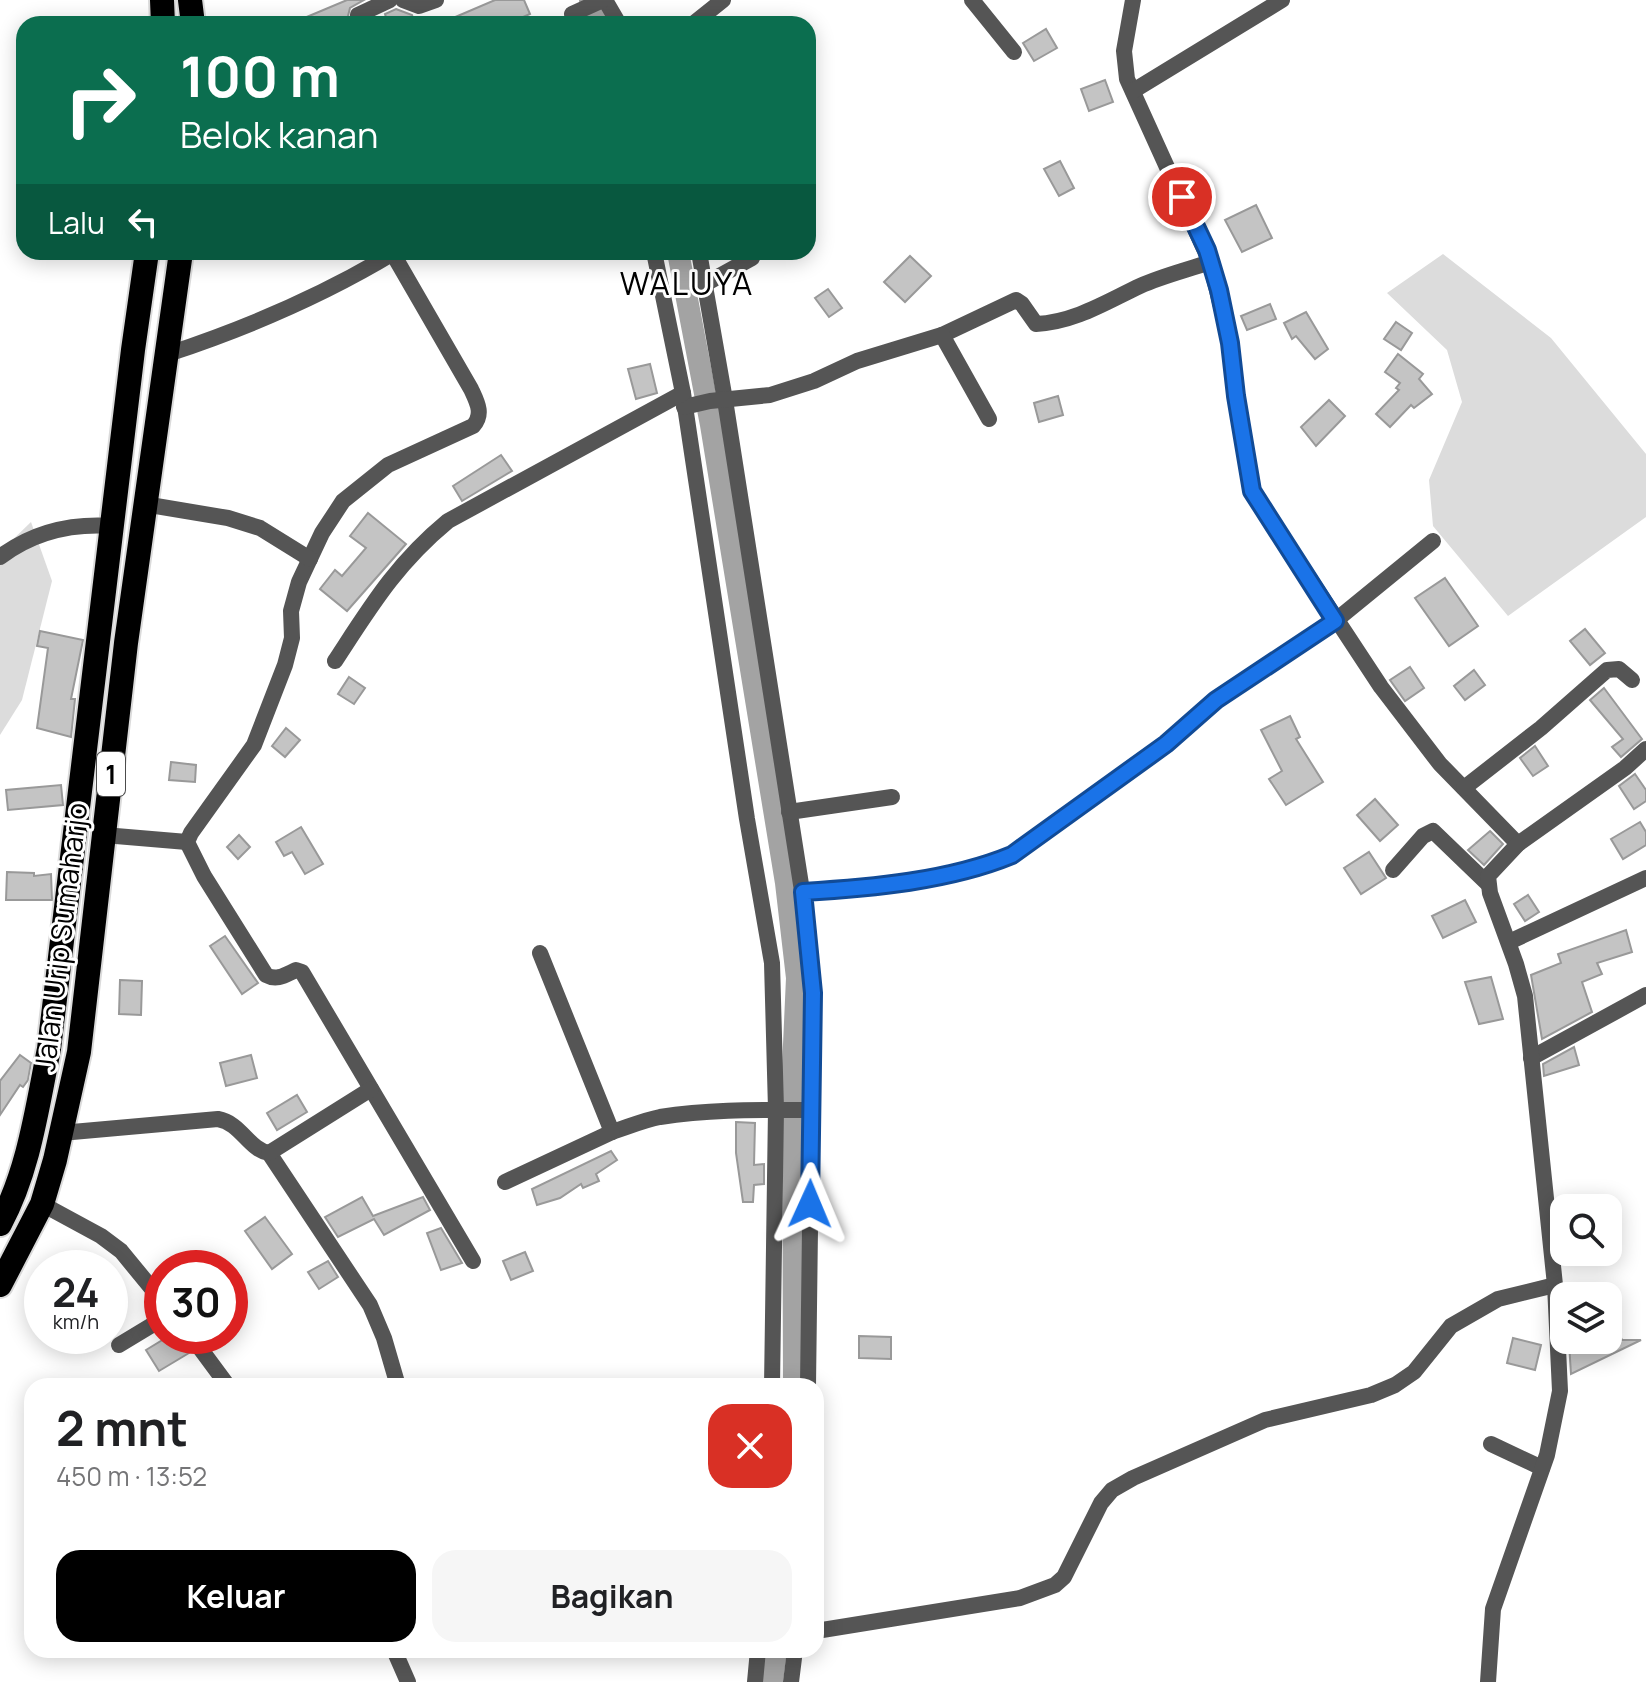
<!DOCTYPE html>
<html lang="id">
<meta charset="utf-8">
<style>
:root{--surface:#fff;--page:#f6f6f6;--text:#202124;--muted:#757577;--accent:#000}
body{margin:0;font-family:Manrope,sans-serif;background:var(--page);color:var(--text);height:100vh;display:flex;flex-direction:column;font-size:30px;white-space:nowrap}
*{box-sizing:border-box;margin:0}
p{font-size:26px;color:var(--muted)}
.icon{flex:none;width:44px;height:44px;fill:none;stroke:currentColor;stroke-width:2;stroke-linecap:round;stroke-linejoin:round}
.map{position:relative;flex:1;overflow:hidden}
.side{position:absolute;left:24px;top:1378px;width:800px;height:280px;display:flex;flex-direction:column;background:var(--surface);border-radius:24px;box-shadow:0 4px 20px #0003}
.side>*{flex:none}
.banner{position:absolute;left:16px;top:16px;width:800px;height:244px;border-radius:24px;box-shadow:0 4px 20px #0003;background:#0b6e4f;color:#fff;overflow:hidden}
.fabs{position:absolute;left:1550px;top:1194px;display:grid;gap:16px}
.fabs a{display:grid;place-items:center;width:72px;height:72px;border-radius:16px;background:var(--surface);box-shadow:0 4px 20px #0003;font-size:40px}
.speed{position:absolute;left:24px;top:1250px;display:flex;gap:16px;font-size:40px;font-weight:700;text-align:center}
.speed>*{display:grid;place-content:center;width:104px;height:104px;border-radius:50%;background:var(--surface);box-shadow:0 4px 20px #0003;line-height:1}
.speed small{font-size:20px;font-weight:400}
.speed .limit{border:12px solid #d22;background:#fff;color:#111}
.pin{position:absolute;display:grid;place-items:center;width:68px;height:68px;color:#fff;margin:-34px;border:4px solid #fff;border-radius:50%;box-shadow:0 2px 8px #0007}
.me{position:absolute;width:88px;margin:-44px;rotate:1deg;stroke-linejoin:round;filter:drop-shadow(0 0 6px #0008)}
.turn{display:flex;align-items:center;gap:28px;height:168px;padding:0 32px;font-size:36px}
.turn .icon{width:104px;height:104px;stroke-width:2.5}
.turn b{display:block;font-size:56px;line-height:68px}
.then{display:flex;align-items:center;height:76px;padding:0 32px;background:#0003;gap:16px;font-size:30px}
.round{display:grid;place-items:center;flex:none;width:84px;height:84px;border-radius:24px;background:var(--page)}
.head{display:flex;align-items:center;justify-content:space-between;height:136px;padding:0 32px}
h1{font-size:48px;font-weight:700;line-height:60px}
.primary-button{display:flex;gap:16px;margin-top:auto;padding:16px 32px}
.primary-button a{flex:1;height:92px;border-radius:24px;background:var(--accent);color:#fff;font-size:32px;font-weight:700;line-height:92px;text-align:center}
.primary-button a+a{background:var(--page);color:var(--text)}
.map>svg:first-child{display:block}
.green{fill:#dcdcdc}
.lines{fill:none;stroke-linecap:round;stroke-linejoin:round}
.canal{stroke:#a3a3a3;stroke-width:22}
.building{fill:#c4c4c4;stroke:#999;stroke-width:2}
.highway-casing{stroke:#dbdbdb;stroke-width:28}
.street{stroke:#555;stroke-width:16}
.highway{stroke:#000;stroke-width:24}
.route-casing{stroke:#114b97;stroke-width:20}
.route{stroke:#1a73e8;stroke-width:14}
.labels{text-anchor:middle;dominant-baseline:central;stroke-width:6;stroke-linejoin:round;paint-order:stroke}
.shield{fill:#fff;stroke:#4c4c4c;stroke-width:2}
.shield-label{font-size:26px;font-weight:bold;fill:#000}
.street-label{font-size:28px;fill:#000;stroke:#fff}
.quarter-label{font-size:32px;letter-spacing:2px;fill:#000;stroke:#fff}
</style>
<div class="map">
<svg width="1646" height="1682" viewBox="0 0 1646 1682">
<rect width="100%" height="100%" fill="#fff"/>
<!-- green -->
<g class="green">
<polygon points="1443,254 1551,338 1646,454 1646,517 1508,616 1433,526 1429,480 1462,402 1447,350 1387,293"/>
<polygon points="31,522 52,581 22,700 0,735 0,552"/>
</g>
<g class="lines">
<!-- canal -->
<g class="canal">
<polyline points="590,0 601,24"/>
<polyline points="678,252 711,425 786,883 797,978 793,1067 794,1386"/>
<polyline points="772,1682 776,1650"/>
</g>
</g>
<!-- building -->
<g class="building">
<polygon points="347,0 364,0 350,8 346,24 290,24"/>
<polygon points="495,0 524,0 530,14 507,24 439,24"/>
<polygon points="396,9 412,15 415,24 388,24 385,14"/>
<polygon points="1046,29 1057,48 1034,61 1023,43"/>
<polygon points="1105,80 1113,102 1089,111 1081,89"/>
<polygon points="1060,161 1074,188 1059,196 1044,169"/>
<polygon points="1256,205 1272,238 1242,252 1225,220"/>
<polygon points="910,256 931,276 905,302 884,282"/>
<polygon points="828,289 842,308 829,317 815,298"/>
<polygon points="1270,304 1276,319 1247,330 1241,316"/>
<polygon points="1306,312 1328,349 1315,359 1296,336 1292,339 1284,323"/>
<polygon points="1396,322 1412,333 1401,350 1384,339"/>
<polygon points="1398,354 1423,374 1419,379 1432,394 1414,408 1411,405 1390,427 1376,414 1399,390 1396,388 1400,383 1385,372"/>
<polygon points="650,364 657,393 636,399 628,369"/>
<polygon points="1058,396 1063,415 1039,422 1034,403"/>
<polygon points="1329,400 1345,416 1316,446 1301,427"/>
<polygon points="501,455 512,471 462,501 453,486"/>
<polygon points="368,513 406,544 347,611 320,589 335,570 342,576 366,548 350,536"/>
<polygon points="1445,578 1478,626 1449,646 1415,598"/>
<polygon points="1585,629 1605,653 1590,665 1570,641"/>
<polygon points="40,631 83,640 71,699 75,699 71,737 37,728 48,648 37,646"/>
<polygon points="1410,667 1424,688 1405,701 1390,680"/>
<polygon points="1474,670 1485,685 1465,700 1454,686"/>
<polygon points="349,677 365,688 354,704 338,694"/>
<polygon points="1604,688 1642,739 1621,757 1612,747 1623,739 1590,700"/>
<polygon points="1290,716 1300,737 1296,739 1323,782 1286,805 1269,779 1282,771 1261,730"/>
<polygon points="286,728 300,740 285,757 272,746"/>
<polygon points="1535,746 1548,766 1533,776 1520,758"/>
<polygon points="171,762 196,765 195,782 169,780"/>
<polygon points="1635,774 1646,790 1646,801 1634,809 1619,786"/>
<polygon points="61,785 63,805 8,810 6,790"/>
<polygon points="1375,799 1398,825 1380,841 1357,815"/>
<polygon points="1640,822 1646,832 1646,845 1623,859 1611,839"/>
<polygon points="301,827 323,864 305,874 292,852 284,856 276,842"/>
<polygon points="1490,831 1503,844 1484,865 1468,850"/>
<polygon points="239,835 250,847 238,859 227,847"/>
<polygon points="1369,852 1386,878 1361,894 1344,868"/>
<polygon points="7,872 34,873 34,876 51,874 52,900 6,900"/>
<polygon points="1528,895 1539,912 1525,921 1514,904"/>
<polygon points="1465,900 1476,922 1443,938 1432,916"/>
<polygon points="1626,930 1632,952 1597,963 1602,974 1582,982 1592,1012 1542,1039 1531,975 1561,963 1558,954"/>
<polygon points="225,936 258,983 242,994 210,946"/>
<polygon points="1491,977 1503,1019 1479,1024 1465,982"/>
<polygon points="120,980 142,981 141,1015 119,1014"/>
<polygon points="1574,1047 1579,1065 1544,1076 1543,1064"/>
<polygon points="20,1055 31,1063 28,1080 23,1087 20,1085 0,1115 0,1081"/>
<polygon points="251,1055 257,1078 226,1086 220,1063"/>
<polygon points="297,1095 307,1112 277,1130 267,1113"/>
<polygon points="736,1122 755,1123 754,1165 764,1164 764,1184 754,1185 753,1202 743,1202 736,1153"/>
<polygon points="611,1151 617,1160 596,1174 599,1181 583,1188 581,1184 560,1198 537,1205 532,1189"/>
<polygon points="362,1197 373,1216 423,1197 430,1210 384,1235 374,1219 338,1237 325,1217"/>
<polygon points="265,1217 292,1254 272,1269 245,1231"/>
<polygon points="441,1228 462,1263 441,1270 427,1233"/>
<polygon points="525,1252 533,1271 511,1280 503,1261"/>
<polygon points="328,1261 338,1277 319,1289 308,1272"/>
<polygon points="1608,1311 1622,1340 1641,1340 1571,1374 1569,1343 1574,1340 1608,1340"/>
<polygon points="169,1336 179,1336 189,1353 159,1371 146,1350"/>
<polygon points="859,1336 891,1337 891,1359 859,1358"/>
<polygon points="1513,1338 1541,1345 1535,1370 1507,1363"/>
</g>
<g class="lines">
<defs>
<g id="highway">
<polyline points="162,0 163,24"/>
<polyline points="190,0 193,24"/>
<path d="M0,1224c29,-54 37,-116 49,-175l84,-699 14,-98"/>
<polyline points="0,1285 42,1204 55,1160 79,1052 126,643 181,252"/>
</g>
</defs>
<!-- highway casing -->
<use href="#highway" class="highway-casing"/>
<!-- street -->
<g class="street">
<polyline points="403,0 419,6 436,0"/>
<polyline points="605,0 619,24"/>
<polyline points="972,0 1014,52"/>
<polyline points="1133,0 1124,51 1127,79 1210,262 1230,343 1236,396 1252,491 1381,687 1440,764 1518,844"/>
<polyline points="572,14 603,0"/>
<polyline points="357,24 358,15 390,0"/>
<polyline points="693,24 723,0"/>
<polyline points="1133,91 1282,0"/>
<polyline points="654,252 683,393 747,819 772,963 776,1109 772,1386"/>
<polyline points="699,252 725,400 808,929 813,993 808,1386"/>
<path d="M393,254l78,135c6,13 13,25 2,37l-85,39 -45,36 -21,32 -23,49 -8,29 1,27 -7,27 -31,80 -63,88 -4,9 17,34 62,99c11,6 19,0 30,-5l6,2 171,289"/>
<polyline points="705,284 752,258"/>
<path d="M942,335l74,-35 6,4 14,20c39,-2 70,-22 104,-38 22,-10 47,-16 70,-24"/>
<path d="M168,354c79,-26 156,-59 227,-102"/>
<polyline points="684,407 710,401 770,395 814,381 857,361 942,335 989,419"/>
<polyline points="144,504 228,518 260,528 310,559"/>
<path d="M0,557c33,-25 72,-34 113,-31"/>
<path d="M335,661c36,-55 61,-97 113,-140l235,-128"/>
<polyline points="1464,788 1541,728 1607,670 1619,669 1632,680"/>
<polyline points="789,812 892,797"/>
<polyline points="104,835 187,842"/>
<polyline points="1393,870 1423,836 1433,831 1487,883"/>
<path d="M803,892c69,-5 144,-11 209,-37l154,-111 50,-44 119,-79 98,-80"/>
<polyline points="1509,942 1646,878"/>
<path d="M540,953l72,179c16,-5 32,-12 48,-15 51,-8 100,-7 151,-7"/>
<polyline points="1531,1058 1646,995"/>
<path d="M61,1133l157,-14c23,4 31,31 51,34l101,152 14,33 14,48"/>
<polyline points="269,1153 371,1089"/>
<polyline points="505,1182 612,1132"/>
<polyline points="42,1204 101,1236 121,1251 162,1301"/>
<polyline points="191,1336 228,1386"/>
<polyline points="119,1345 162,1319"/>
<polyline points="1491,1444 1542,1468"/>
<polyline points="816,1631 1020,1598 1055,1585 1064,1577 1101,1503 1112,1490 1133,1478 1265,1420 1371,1395 1395,1385 1414,1372 1451,1326 1498,1299 1555,1285"/>
<polyline points="394,1650 408,1682"/>
<polyline points="755,1682 758,1650"/>
<polyline points="791,1682 795,1650"/>
<polyline points="1488,1682 1493,1609 1547,1455 1560,1391 1555,1285 1525,996 1516,964 1490,893 1488,876 1518,844 1625,768 1646,749"/>
</g>
<!-- highway -->
<use href="#highway" class="highway"/>
</g>
<g class="lines">
<defs>
<path id="route" d="M810,1204l3,-211 -10,-101c68,-4 146,-11 209,-37l154,-111 50,-44 119,-79 -83,-130 -16,-95 -6,-53 -11,-53 -12,-40 -25,-53"/>
</defs>
<!-- route casing -->
<use href="#route" class="route-casing"/>
<!-- route -->
<use href="#route" class="route"/>
</g>
<g class="labels">
<!-- shield labels -->
<rect class="shield" x="97" y="752" width="28" height="44" rx="6"/>
<g class="shield-label">
<text x="111" y="774">1</text>
</g>
<!-- street labels -->
<g class="street-label">
<text transform="translate(60 937) rotate(-83)">Jalan Urip Sumaharjo</text>
</g>
<!-- quarter labels -->
<g class="quarter-label">
<text x="687" y="283">WALUYA</text>
</g>
</g>
</svg>
<div class="fabs">
<a><svg class="icon" aria-label="search" viewBox="0 0 24 24"><circle cx="10" cy="10" r="6"/><path d="M15 15l6 6"/></svg></a>
<a><svg class="icon" aria-label="layers" viewBox="0 0 24 24"><path d="M12 4l9 5-9 5-9-5zM3 14l9 5 9-5"/></svg></a>
</div>
<div class="speed"><div>24<small>km/h</small></div><div class="limit">30</div></div>
<div class="pin" style="left:1182px;top:197px;background:#d93025"><svg class="icon" aria-label="arrive" viewBox="0 0 24 24"><path d="M6 21V4h12l-3 4 3 4H6"/></svg></div>
<svg class="me" style="left:810px;top:1204px" viewBox="-20 -20 40 40"><path d="M0-17L14 15 0 8-14 15z" fill="#1a73e8" stroke="#fff" stroke-width="4"/></svg>
<div class="banner">
<div class="turn"><svg class="icon" aria-label="right" viewBox="0 0 24 24"><path d="M7 20v-9h11M14 6l5 5-5 5"/></svg><div><b>100 m</b>Belok kanan</div></div>
<div class="then">Lalu<svg class="icon" aria-label="left" viewBox="0 0 24 24"><path d="M17 20v-9H6M10 6l-5 5 5 5"/></svg></div>
</div>
<section class="side">
<div class="head"><div><h1>2 mnt</h1><p>450 m · 13:52</p></div><a class="round" style="background:#d93025;color:#fff"><svg class="icon" aria-label="close" viewBox="0 0 24 24"><path d="M6 6l12 12M18 6L6 18"/></svg></a></div>
<div class="primary-button"><a>Keluar</a><a>Bagikan</a></div>
</section>
</div>
